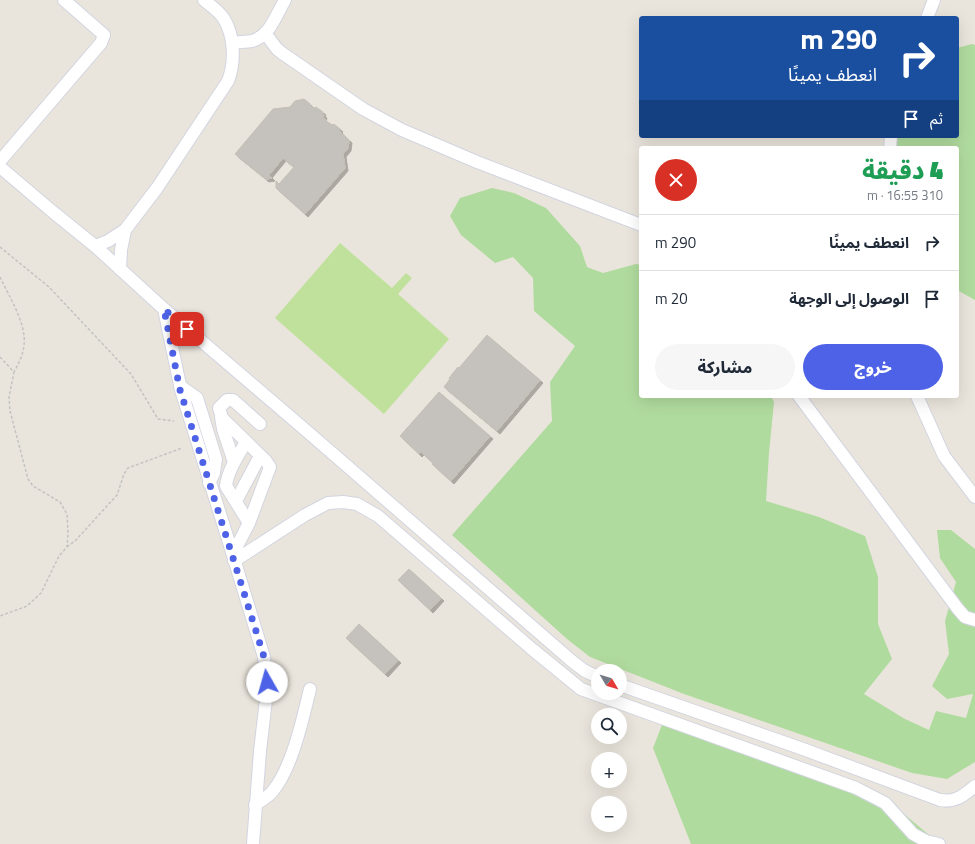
<!DOCTYPE html>
<html lang="ar">
<meta charset="utf-8">
<style>
:root{--surface:#fff;--page:#f6f6f7;--text:#1f2937;--muted:#747a83;--line:#e0e1e3;--accent:#4d62e6}
body{margin:0;font-family:"Titillium Web","Noto Sans Arabic",sans-serif;background:var(--page);color:var(--text);direction:rtl;height:100vh;display:flex;flex-direction:column;font-size:15px;white-space:nowrap}
*{box-sizing:border-box;margin:0}
p{font-size:13px;color:var(--muted)}
.icon{flex:none;width:22px;height:22px;fill:none;stroke:currentColor;stroke-width:2;stroke-linecap:round;stroke-linejoin:round}
.map{position:relative;flex:1;overflow:hidden;direction:ltr}
.side{position:absolute;left:639px;top:146px;width:320px;height:252px;display:flex;flex-direction:column;background:var(--surface);border-radius:4px;box-shadow:0 4px 16px #0002;direction:rtl}
.side>*{flex:none}
.banner{position:absolute;left:639px;top:16px;width:320px;height:122px;border-radius:4px;box-shadow:0 4px 16px #0002;direction:rtl;background:#1a4fa0;color:#fff;overflow:hidden}
.needle{width:26px;rotate:128deg}
.buttons{position:absolute;left:591px;top:664px;display:grid;gap:8px}
.buttons a{display:grid;place-items:center;width:36px;height:36px;border-radius:50%;background:var(--surface);box-shadow:0 4px 16px #0002;font-size:20px}
.pin{position:absolute;display:grid;place-items:center;width:34px;height:34px;color:#fff;margin:-17px;border-radius:8px;box-shadow:0 2px 6px #0006}
.me{position:absolute;width:44px;margin:-22px;rotate:353deg;stroke-linejoin:round;filter:drop-shadow(0 0 3px #0008)}
.turn{display:flex;align-items:center;gap:14px;height:84px;padding:0 16px;font-size:18px}
.turn .icon{width:52px;height:52px;stroke-width:2.5}
.turn b{display:block;font-size:28px;line-height:34px}
.then{display:flex;align-items:center;height:38px;padding:0 16px;background:#0003;gap:8px;font-size:15px}
.round{display:grid;place-items:center;flex:none;width:42px;height:42px;border-radius:21px;background:var(--page)}
.summary{display:flex;align-items:center;justify-content:space-between;height:68px;padding:0 16px}
h1{font-size:24px;font-weight:800;line-height:30px;color:#1e9e55}
.action{display:flex;gap:8px;margin-top:auto;padding:8px 16px}
.action a{flex:1;height:46px;border-radius:24px;background:var(--accent);color:#fff;font-size:16px;font-weight:800;line-height:46px;text-align:center}
.action a+a{background:var(--page);color:var(--text)}
ul{padding:0;list-style:none}
li{display:flex;align-items:center;gap:12px;height:56px;padding:0 16px;border-top:1px solid var(--line)}
li div{flex:1}
li b{display:block;font-size:15px}
li em{font-style:normal}
.map>svg:first-child{display:block}
.green{fill:#b0db9e}
.pitch{fill:#c0e19b}
.building{fill:#c5c1bc;stroke:#c5c0b6;filter:url(#shadow)}
.lines{fill:none;stroke-linecap:round;stroke-linejoin:round}
.minor-casing{stroke:#d2d4e0;stroke-width:14}
.path{stroke:#c3c3c3;stroke-width:1.5;stroke-dasharray:3 2;stroke-linecap:butt}
.minor{stroke:#fff;stroke-width:12}
.route{stroke:#4d62e6;stroke-width:7;stroke-dasharray:0 12.6}
</style>
<div class="map">
<svg width="975" height="844" viewBox="0 0 975 844">
<defs>
<filter id="shadow"><feDropShadow dx="3" dy="3" stdDeviation="0" flood-color="#0004"/></filter>
</defs>
<rect width="100%" height="100%" fill="#eae5dc"/>
<!-- green -->
<g class="green">
<polygon points="972,44 975,45 975,300 957,290 957,148 892,148 891,136 957,136 957,48"/>
<polygon points="492,188 514,193 546,208 580,246 587,267 603,273 636,264 641,265 641,396 771,396 774,402 769,453 766,501 819,517 865,536 878,577 878,624 892,659 864,694 905,719 929,730 936,711 966,718 973,694 947,699 932,686 949,654 945,621 956,582 940,558 937,530 951,530 975,549 975,762 947,779 912,773 684,694 590,657 567,639 452,535 552,421 550,382 575,346 534,311 533,278 513,257 495,263 461,235 450,216 460,198"/>
<polygon points="665,717 892,804 940,844 691,844 653,748"/>
</g>
<!-- pitch -->
<polygon class="pitch" points="340,243 392,288 406,273 412,278 398,294 449,339 384,414 275,318"/>
<!-- building -->
<g class="building">
<polygon points="304,99 310,104 310,106 315,108 316,107 323,112 322,114 324,115 323,118 329,123 333,125 334,124 340,129 339,130 341,132 341,135 344,135 349,140 348,148 343,154 345,168 305,214 276,188 276,181 279,184 294,167 283,158 269,175 272,178 266,179 235,154 273,109 290,107 295,101"/>
<polygon points="487,335 540,380 497,431 444,387 450,379 449,378 458,367 459,368"/>
<polygon points="439,392 490,436 451,481 432,464 433,463 421,452 419,454 400,436"/>
<polygon points="409,569 441,598 430,610 398,580"/>
<polygon points="359,624 398,660 385,674 346,638"/>
</g>
<g class="lines">
<defs>
<g id="minor">
<polyline points="927,18 934,0"/>
<polyline points="265,33 277,49 282,53 363,109 402,130 477,162 641,225"/>
<path d="M232,43c7,-1 13,-1 20,-2 18,-5 24,-26 33,-41"/>
<polyline points="890,148 891,136"/>
<polyline points="0,161 101,43 104,35 64,0"/>
<polyline points="0,167 53,212 95,246 164,309 181,390 232,552 264,657 267,691 260,751 253,844"/>
<polyline points="95,246 108,241 125,230"/>
<path d="M120,269l1,-19 4,-20 32,-42 71,-107c7,-18 7,-44 -4,-62 -4,-7 -13,-13 -20,-19"/>
<polyline points="164,309 309,433 573,662 585,671 598,677"/>
<polyline points="180,386 197,398 216,459 214,473 209,483"/>
<polyline points="799,396 958,609 965,617 975,620"/>
<polyline points="917,396 944,456 975,497"/>
<polyline points="221,417 223,429 234,462"/>
<path d="M246,442c-8,14 -18,28 -20,44l23,37"/>
<polyline points="236,501 260,456"/>
<polyline points="232,552 235,550 249,523 270,467 266,461 222,418 219,408 227,400 233,400 260,424"/>
<polyline points="234,561 305,515 328,503 343,502 357,504 378,516 532,649 581,689 856,788 885,803 913,834 926,841 939,844"/>
<path d="M620,685l183,64 137,51c15,3 24,-5 35,-14"/>
<path d="M255,805c5,-4 13,-8 17,-13 20,-23 31,-74 38,-103"/>
</g>
</defs>
<!-- minor casing -->
<use href="#minor" class="minor-casing"/>
<!-- path -->
<g class="path">
<polyline points="0,247 49,287 131,374 158,419 174,421"/>
<path d="M0,277c9,19 27,48 24,68 -1,10 -5,18 -10,27"/>
<polyline points="0,357 14,372 9,397 10,411 28,479 33,486 60,502 67,514 68,533 67,547 59,556 41,593 27,606 0,616"/>
<polyline points="67,547 76,540 117,495 124,474 128,468 182,448"/>
</g>
<!-- minor -->
<use href="#minor" class="minor"/>
</g>
<g class="lines">
<!-- route -->
<polyline class="route" points="187,329 164,309 180,390 256,631 264,657 267,682"/>
</g>
</svg>
<div class="buttons">
<a><svg class="needle" viewBox="-14 -14 28 28"><path d="M0-13l5 13h-10z" fill="#e53935"/><path d="M0 13l5-13h-10z" fill="#747a83"/></svg></a>
<a><svg class="icon" aria-label="search" viewBox="0 0 24 24"><circle cx="10" cy="10" r="6"/><path d="M15 15l6 6"/></svg></a>
<a>+</a>
<a>−</a>
</div>
<div class="pin" style="left:187px;top:329px;background:#d93025"><svg class="icon" aria-label="arrive" viewBox="0 0 24 24"><path d="M6 21V4h12l-3 4 3 4H6"/></svg></div>
<svg class="me" style="left:267px;top:682px" viewBox="-20 -20 40 40"><circle r="19" fill="#fff"/><path d="M0-13L10 11 0 6-10 11z" fill="#4d62e6"/></svg>
<div class="banner">
<div class="turn"><svg class="icon" aria-label="right" viewBox="0 0 24 24"><path d="M7 20v-9h11M14 6l5 5-5 5"/></svg><div><b>290 m</b>انعطف يمينًا</div></div>
<div class="then">ثم<svg class="icon" aria-label="arrive" viewBox="0 0 24 24"><path d="M6 21V4h12l-3 4 3 4H6"/></svg></div>
</div>
<section class="side">
<div class="summary"><div><h1>4 دقيقة</h1><p>310 m · 16:55</p></div><a class="round" style="background:#d93025;color:#fff"><svg class="icon" aria-label="close" viewBox="0 0 24 24"><path d="M6 6l12 12M18 6L6 18"/></svg></a></div>
<ul>
<li><svg class="icon" aria-label="right" viewBox="0 0 24 24"><path d="M7 20v-9h11M14 6l5 5-5 5"/></svg><div><b>انعطف يمينًا</b></div><em>290 m</em></li>
<li><svg class="icon" aria-label="arrive" viewBox="0 0 24 24"><path d="M6 21V4h12l-3 4 3 4H6"/></svg><div><b>الوصول إلى الوجهة</b></div><em>20 m</em></li>
</ul>
<div class="action"><a>خروج</a><a>مشاركة</a></div>
</section>
</div>
